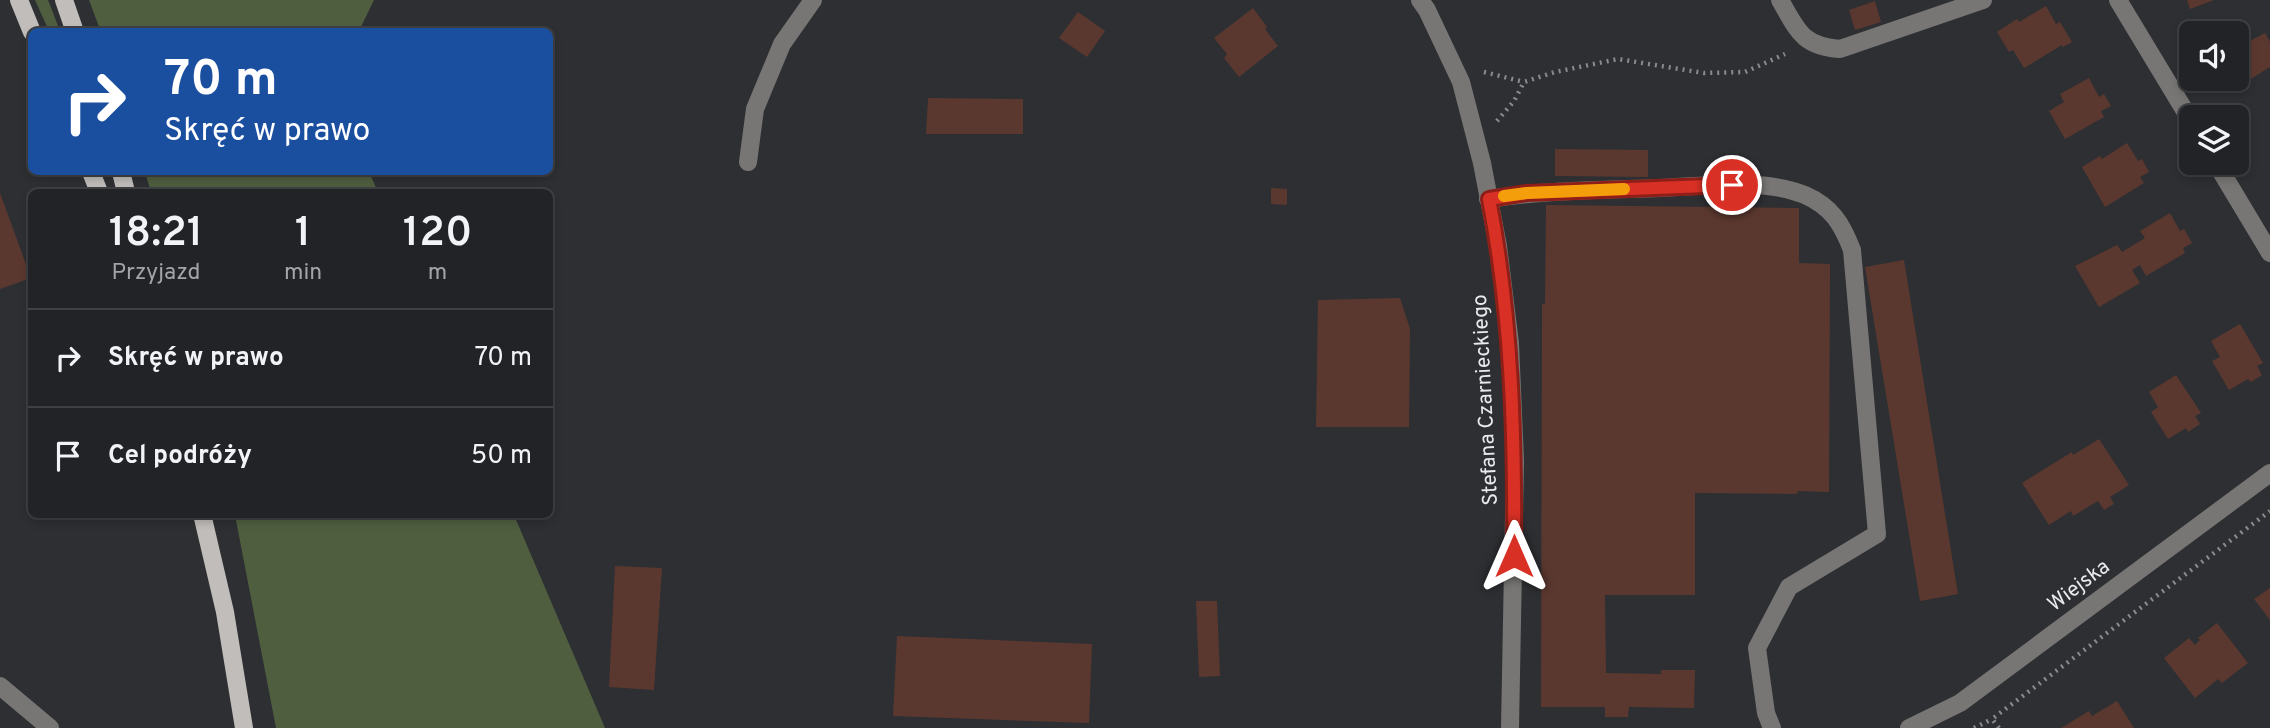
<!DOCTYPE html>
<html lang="pl">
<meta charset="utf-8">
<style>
:root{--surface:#222326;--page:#2e2f32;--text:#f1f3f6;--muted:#a2a4a7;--line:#3f4043}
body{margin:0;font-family:Overpass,sans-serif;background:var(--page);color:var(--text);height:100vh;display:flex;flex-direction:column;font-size:26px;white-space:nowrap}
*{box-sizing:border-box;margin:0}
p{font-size:23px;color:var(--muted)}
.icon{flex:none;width:38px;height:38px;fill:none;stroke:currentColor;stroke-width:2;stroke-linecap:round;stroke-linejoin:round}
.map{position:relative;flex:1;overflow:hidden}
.panel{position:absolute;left:28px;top:189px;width:525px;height:329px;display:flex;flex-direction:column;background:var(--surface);border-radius:10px;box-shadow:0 4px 10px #0003,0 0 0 2px var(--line)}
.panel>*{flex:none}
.top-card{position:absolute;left:28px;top:28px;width:525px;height:147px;border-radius:10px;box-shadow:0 4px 10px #0003,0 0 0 2px var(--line);background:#1a4fa0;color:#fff;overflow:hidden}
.controls{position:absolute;left:2179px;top:21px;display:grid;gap:14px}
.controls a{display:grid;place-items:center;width:70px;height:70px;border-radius:10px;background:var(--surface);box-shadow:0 4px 10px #0003,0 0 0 2px var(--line);font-size:35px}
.pin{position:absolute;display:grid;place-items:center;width:60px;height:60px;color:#fff;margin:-30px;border:4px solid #fff;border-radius:50%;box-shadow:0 2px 7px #0007}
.me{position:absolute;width:77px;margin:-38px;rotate:0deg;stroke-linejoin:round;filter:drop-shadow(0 0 5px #0008)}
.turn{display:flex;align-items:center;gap:24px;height:147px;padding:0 21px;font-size:32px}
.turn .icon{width:91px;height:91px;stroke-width:2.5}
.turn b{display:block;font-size:49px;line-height:60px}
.eta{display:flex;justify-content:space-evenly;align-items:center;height:119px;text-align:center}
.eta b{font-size:42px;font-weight:600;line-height:49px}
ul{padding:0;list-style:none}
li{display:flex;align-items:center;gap:21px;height:98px;padding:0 21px;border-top:2px solid var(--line)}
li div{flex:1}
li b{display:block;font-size:26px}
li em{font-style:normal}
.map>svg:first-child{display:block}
.green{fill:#4f5e3f}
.building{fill:#5b382f}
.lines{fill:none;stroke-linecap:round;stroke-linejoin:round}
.path{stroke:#8a8b8e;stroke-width:4.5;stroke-dasharray:2 5;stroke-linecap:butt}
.minor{stroke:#777675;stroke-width:18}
.major{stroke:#c0bdba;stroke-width:18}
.route-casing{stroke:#8d1f18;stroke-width:18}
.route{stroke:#d93025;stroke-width:12}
.slow{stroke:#f59e0b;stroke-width:12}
.labels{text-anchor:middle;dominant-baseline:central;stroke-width:5;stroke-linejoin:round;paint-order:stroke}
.street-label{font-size:21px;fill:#e9eaec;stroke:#2d2f32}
</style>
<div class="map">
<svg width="2270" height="728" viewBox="0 0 2270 728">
<rect width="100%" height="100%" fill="#2d2f32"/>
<!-- green -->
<g class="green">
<polygon points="35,0 48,0 60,31 49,31"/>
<polygon points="89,0 374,0 359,31 101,32"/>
<polygon points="145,172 369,172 378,192 151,192"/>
<polygon points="235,515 514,515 605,728 276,728"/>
</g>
<!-- building -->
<g class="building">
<polygon points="2187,0 2214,0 2190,9"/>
<polygon points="1875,1 1881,22 1855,30 1849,10"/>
<polygon points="2046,6 2056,24 2060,22 2072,42 2063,47 2062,45 2024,68 2013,50 2009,52 1997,32 2017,19 2019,22"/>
<polygon points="1253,8 1267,27 1265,29 1278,46 1239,77 1224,58 1227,54 1214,38"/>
<polygon points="1078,12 1105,31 1087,57 1059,38"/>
<polygon points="2265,33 2270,42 2270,67 2244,83 2240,78 2232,83 2229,79 2236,79 2236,40 2245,35 2248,42"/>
<polygon points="2089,78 2099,97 2104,94 2111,106 2101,111 2104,117 2065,139 2049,111 2064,102 2060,94"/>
<polygon points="928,98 1023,99 1023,134 926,134"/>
<polygon points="2127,143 2138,161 2142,159 2149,172 2140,177 2144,183 2105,207 2082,167 2100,156 2102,159"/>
<polygon points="1555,149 1648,150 1648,177 1555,176"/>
<polygon points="1271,188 1287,189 1287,205 1271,204"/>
<polygon points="0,193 31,278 0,289"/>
<polygon points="1546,205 1799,208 1799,263 1830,264 1829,492 1798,491 1797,494 1695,493 1695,595 1605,595 1606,673 1661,674 1661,670 1695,670 1694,708 1629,707 1628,717 1605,717 1605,707 1541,707 1542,304 1545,304"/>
<polygon points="2170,213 2180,231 2184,229 2192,243 2183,248 2185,253 2146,276 2140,265 2132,270 2140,283 2099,307 2075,266 2117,245 2122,252 2145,238 2140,231"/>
<polygon points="1904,260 1958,594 1920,601 1865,267"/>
<polygon points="1400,298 1410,329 1409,427 1316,427 1318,300"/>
<polygon points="2240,324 2263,363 2257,366 2262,375 2251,382 2248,379 2229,390 2212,361 2220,357 2211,341"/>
<polygon points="2176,375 2201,413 2195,416 2200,424 2188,432 2186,428 2168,439 2151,412 2158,407 2149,392"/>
<polygon points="2099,439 2129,485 2110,497 2114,504 2104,510 2098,501 2073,516 2071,511 2049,525 2022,483 2072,452 2073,455"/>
<polygon points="615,566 662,568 654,690 609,687"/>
<polygon points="2270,588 2270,620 2254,599"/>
<polygon points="1196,601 1217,601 1220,676 1199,677"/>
<polygon points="2217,623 2248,663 2222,683 2218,679 2195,698 2164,658 2189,638 2195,645 2200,640 2198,638"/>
<polygon points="897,636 1092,644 1089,723 893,716"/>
<polygon points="2117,701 2134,728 2061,728 2089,711 2092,716"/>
</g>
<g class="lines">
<!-- path -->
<g class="path">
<polyline points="1484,72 1524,82"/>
<polyline points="1497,121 1514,101 1524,82 1555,72 1618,59 1704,73 1745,72 1785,54"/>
<polyline points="1974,728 1992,719"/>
<polyline points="1999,728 1992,719 2270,511"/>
</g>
<!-- minor -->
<g class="minor">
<polyline points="1420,0 1427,10 1461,82 1482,163 1498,246 1510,343 1515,461 1510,728"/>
<path d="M1780,0c18,31 22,46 60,49l143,-49"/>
<polyline points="2118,0 2191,121"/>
<polyline points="748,162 755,109 782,44 813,0"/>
<polyline points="2216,163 2270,253"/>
<path d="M1488,199c57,-9 115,-9 172,-11 44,-2 104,-10 145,7 27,12 37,29 47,55l25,284 -88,53 -32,61 9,65 6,15"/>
<polyline points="0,686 50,728"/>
<polyline points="1909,728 1960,703 2270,473"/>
</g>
<!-- major -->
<g class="major">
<polyline points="19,0 32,32"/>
<polyline points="64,0 75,32"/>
<polyline points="91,172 99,192"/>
<polyline points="121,172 126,192"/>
<polyline points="202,514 225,612 244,728"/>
</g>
</g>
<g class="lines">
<defs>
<path id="route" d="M1514,556c1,-120 -2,-239 -25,-357l38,-6 205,-8"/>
</defs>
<!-- route casing -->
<use href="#route" class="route-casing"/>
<!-- route -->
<use href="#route" class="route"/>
<!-- slow -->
<polyline class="slow" points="1504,196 1527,193 1624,189"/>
</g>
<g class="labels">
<!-- street labels -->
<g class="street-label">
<text transform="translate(1486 400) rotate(-93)">Stefana Czarnieckiego</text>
<text transform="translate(2079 586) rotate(-37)">Wiejska</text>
</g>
</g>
</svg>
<div class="controls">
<a><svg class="icon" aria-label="sound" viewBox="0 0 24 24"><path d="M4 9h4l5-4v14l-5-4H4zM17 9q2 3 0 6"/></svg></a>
<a><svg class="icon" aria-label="layers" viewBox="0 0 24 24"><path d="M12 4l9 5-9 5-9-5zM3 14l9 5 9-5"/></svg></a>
</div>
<div class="pin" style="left:1732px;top:185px;background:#d93025"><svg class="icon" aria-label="arrive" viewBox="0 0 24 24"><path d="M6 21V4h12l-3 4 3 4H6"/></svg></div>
<svg class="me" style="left:1514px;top:556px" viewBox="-20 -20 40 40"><path d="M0-17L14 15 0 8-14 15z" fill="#d93025" stroke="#fff" stroke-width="4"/></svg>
<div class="top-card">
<div class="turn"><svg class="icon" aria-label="right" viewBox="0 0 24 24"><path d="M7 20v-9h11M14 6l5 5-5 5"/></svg><div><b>70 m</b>Skręć w prawo</div></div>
</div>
<section class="panel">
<div class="eta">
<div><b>18:21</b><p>Przyjazd</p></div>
<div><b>1</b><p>min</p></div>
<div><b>120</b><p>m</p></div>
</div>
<ul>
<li><svg class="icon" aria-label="right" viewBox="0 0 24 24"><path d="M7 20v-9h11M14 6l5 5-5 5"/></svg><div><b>Skręć w prawo</b></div><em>70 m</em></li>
<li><svg class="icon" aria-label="arrive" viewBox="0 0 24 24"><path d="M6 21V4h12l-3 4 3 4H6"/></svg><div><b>Cel podróży</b></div><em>50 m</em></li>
</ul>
</section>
</div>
